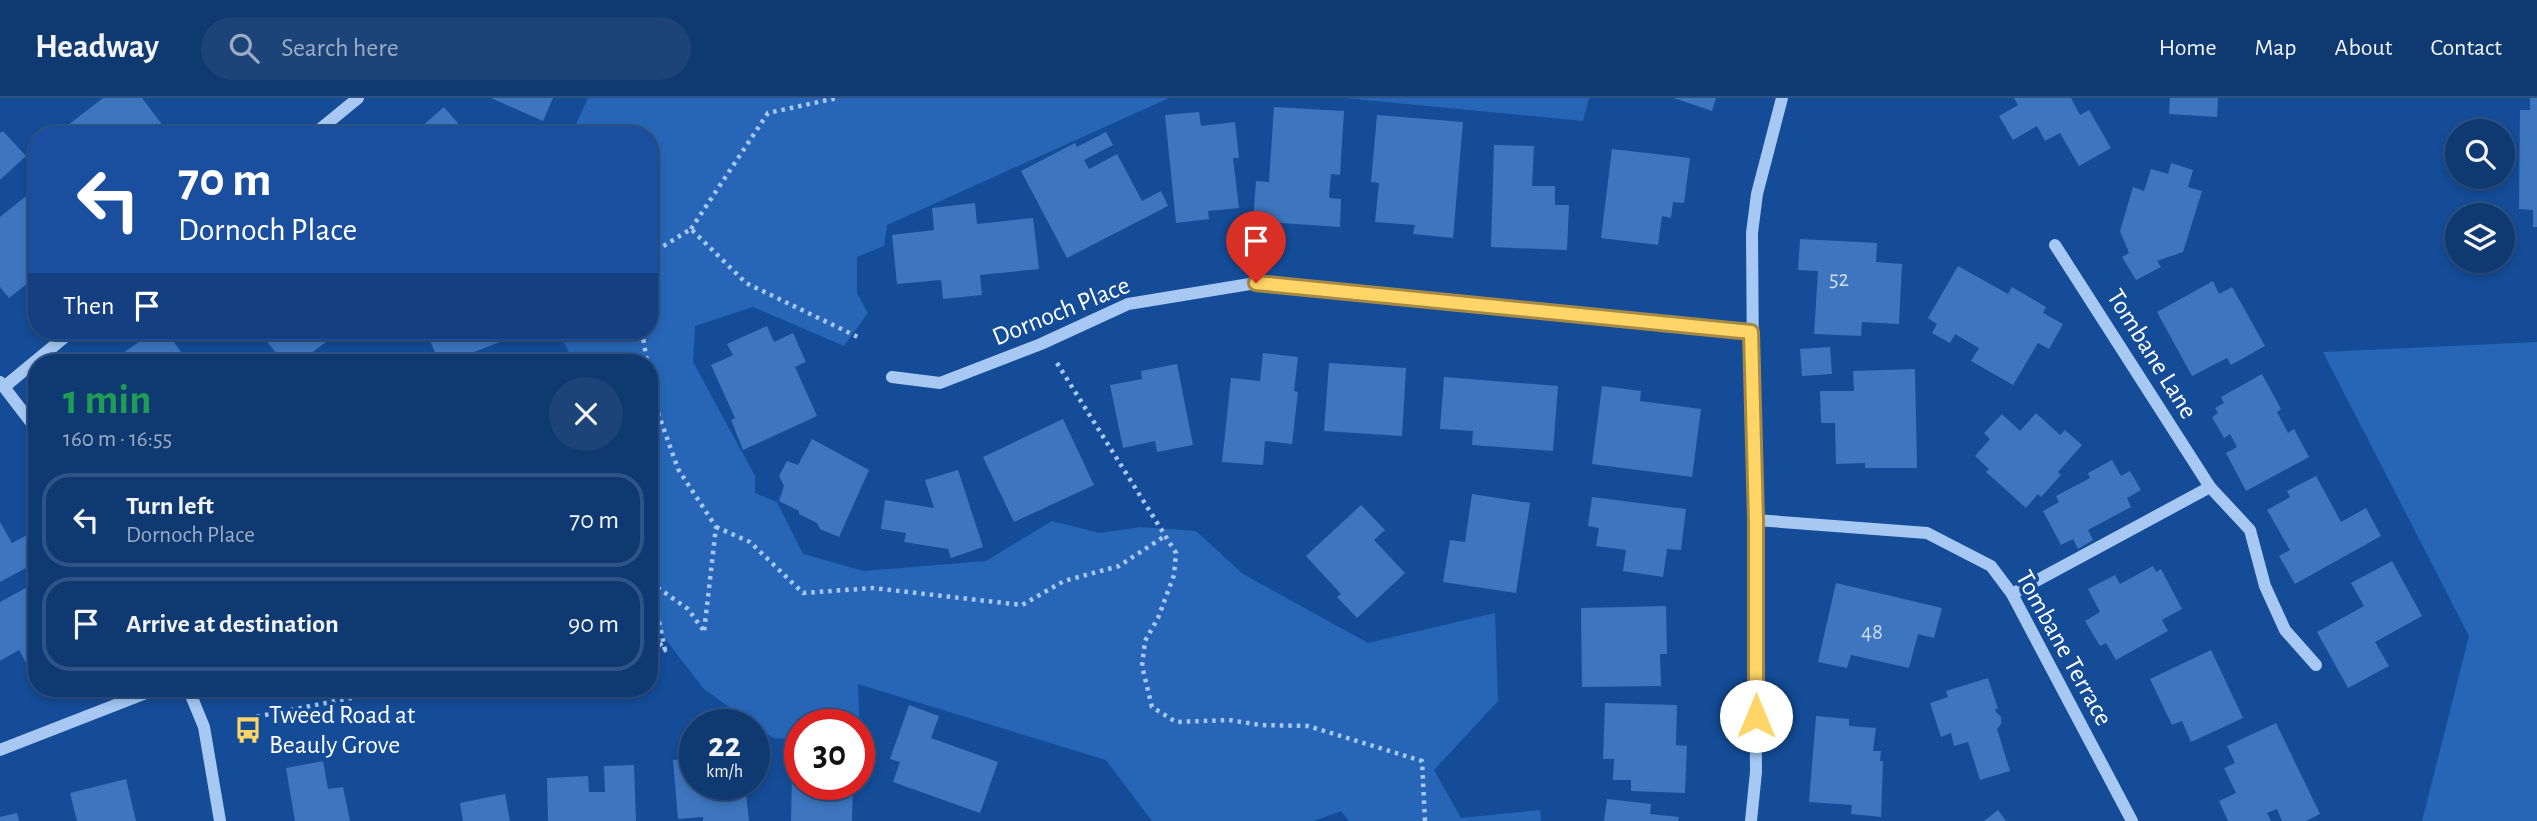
<!DOCTYPE html>
<meta charset="utf-8">
<style>
:root{--surface:#0f3971;--page:#1d4479;--text:#f1f3f6;--muted:#9bacc3;--line:#2f5384}
body{margin:0;font-family:"Alegreya Sans",sans-serif;background:var(--page);color:var(--text);height:100vh;display:flex;flex-direction:column;font-size:26px;white-space:nowrap}
*{box-sizing:border-box;margin:0}
p{font-size:23px;color:var(--muted)}
.icon{flex:none;width:38px;height:38px;fill:none;stroke:currentColor;stroke-width:2;stroke-linecap:round;stroke-linejoin:round}
.map{position:relative;flex:1;overflow:hidden}
.details{position:absolute;left:28px;top:256px;width:630px;height:343px;display:flex;flex-direction:column;background:var(--surface);border-radius:28px;box-shadow:0 4px 10px #0003,0 0 0 2px var(--line)}
.details>*{flex:none}
.banner{position:absolute;left:28px;top:28px;width:630px;height:214px;border-radius:28px;box-shadow:0 4px 10px #0003,0 0 0 2px var(--line);background:#1a4fa0;color:#fff;overflow:hidden}
.tools{position:absolute;left:2445px;top:21px;display:grid;gap:14px}
.tools a{display:grid;place-items:center;width:70px;height:70px;border-radius:50%;background:var(--surface);box-shadow:0 4px 10px #0003,0 0 0 2px var(--line);font-size:35px}
.speed{position:absolute;left:679px;top:611px;display:flex;gap:14px;font-size:35px;font-weight:700;text-align:center}
.speed>*{display:grid;place-content:center;width:91px;height:91px;border-radius:50%;background:var(--surface);box-shadow:0 4px 10px #0003,0 0 0 2px var(--line);line-height:1}
.speed small{font-size:18px;font-weight:400}
.speed .limit{border:10px solid #d22;background:#fff;color:#111}
.pin{position:absolute;display:grid;place-items:center;width:60px;height:60px;color:#fff;margin:-72px -30px;border-radius:50% 50% 50% 0;rotate:-45deg;box-shadow:0 0 7px #0007}
.pin .icon{rotate:45deg}
.me{position:absolute;width:77px;margin:-38px;rotate:0deg;stroke-linejoin:round;filter:drop-shadow(0 0 5px #0008)}
.turn{display:flex;align-items:center;gap:24px;height:147px;padding:0 35px;font-size:32px}
.turn .icon{width:91px;height:91px;stroke-width:2.5}
.turn b{display:block;font-size:49px;line-height:60px}
.then{display:flex;align-items:center;height:66px;padding:0 35px;background:#0003;gap:14px;font-size:26px}
.round{display:grid;place-items:center;flex:none;width:74px;height:74px;border-radius:37px;background:var(--page)}
.overview{display:flex;align-items:center;justify-content:space-between;height:119px;padding:0 35px}
h1{font-size:42px;font-weight:700;line-height:52px;color:#1e9e55}
ul{padding:0;list-style:none}
li{display:flex;align-items:center;gap:21px;height:94px;margin:0 14px 10px;padding:0 21px;border:4px solid var(--line);border-radius:28px}
li div{flex:1}
li b{display:block;font-size:26px}
li em{font-style:normal}
header{display:flex;align-items:center;gap:42px;box-sizing:border-box;height:98px;padding:0 35px;background:var(--surface);border-bottom:2px solid var(--line)}
header strong{font-size:33px}
nav{display:flex;gap:38px;margin-inline-start:auto;font-size:24px}
.search{width:490px;height:63px;background:var(--page);display:flex;align-items:center;gap:18px;box-sizing:border-box;padding:0 24px;border-radius:38px;color:var(--muted);font-size:26px}
.map>svg:first-child{display:block}
.green{fill:#2766b6}
.building{fill:#3d76bf}
.lines{fill:none;stroke-linecap:round;stroke-linejoin:round}
.path{stroke:#a6c8f2;stroke-width:4.5;stroke-dasharray:3.5 5;stroke-linecap:butt}
.minor{stroke:#a6c8f2;stroke-width:12}
.route-casing{stroke:#a68a43;stroke-width:18}
.route{stroke:#ffd567;stroke-width:12}
.labels{text-anchor:middle;dominant-baseline:central;stroke-width:7;stroke-linejoin:round;paint-order:stroke}
.number-label{font-size:23px;fill:#ceddef}
.street-label{font-size:26px;fill:#fff;stroke:#144c97}
.poi-label{font-size:26px;fill:#fff;stroke:#144c97;text-anchor:start}
</style>
<header>
<strong>Headway</strong>
<div class="search"><svg class="icon" aria-label="search" viewBox="0 0 24 24"><circle cx="10" cy="10" r="6"/><path d="M15 15l6 6"/></svg>Search here</div>
<nav><a>Home</a><a>Map</a><a>About</a><a>Contact</a></nav>
</header>
<div class="map">
<svg width="2537" height="723" viewBox="0 0 2537 723">
<rect width="100%" height="100%" fill="#144c97"/>
<!-- green -->
<g class="green">
<polygon points="588,0 1169,0 887,127 884,148 857,159 857,195 868,215 844,248 753,209 695,228 693,264 755,378 755,395 777,404 803,456 864,473 986,463 1052,423 1100,435 1141,429 1196,433 1243,476 1368,545 1495,515 1498,603 1434,672 1461,720 1540,712 1541,723 1349,723 1341,713 1314,723 1152,723 1106,662 858,586 860,646 859,626 800,626 800,642 773,640 704,591 649,520 649,264 574,264 558,233 649,233 649,37 571,37"/>
<polygon points="1345,0 1589,0 1583,23"/>
<polygon points="2537,244 2537,723 2422,723 2469,538 2323,254"/>
</g>
<!-- building -->
<g class="building">
<polygon points="103,0 142,0 170,37 68,37 63,31"/>
<polygon points="491,0 553,0 543,23"/>
<polygon points="1674,0 1716,0 1712,13"/>
<polygon points="2014,0 2071,0 2080,17 2089,12 2111,50 2079,68 2060,35 2045,43 2037,28 2013,42 1999,18 2018,7"/>
<polygon points="2170,0 2218,0 2217,19 2169,16"/>
<polygon points="2530,0 2537,0 2537,129 2533,129 2533,112 2519,111 2520,12 2530,12"/>
<polygon points="444,9 468,37 412,37"/>
<polygon points="1274,9 1344,13 1340,77 1331,76 1329,100 1341,101 1340,129 1253,123 1256,83 1269,84"/>
<polygon points="1199,14 1201,28 1235,24 1239,60 1233,60 1239,110 1208,113 1209,121 1176,125 1165,17"/>
<polygon points="1377,17 1463,24 1453,140 1413,136 1415,127 1375,124 1379,85 1371,84"/>
<polygon points="3,33 26,58 0,82 0,35"/>
<polygon points="1106,34 1113,47 1084,62 1089,71 1117,56 1142,103 1161,93 1168,108 1067,160 1021,73 1075,45 1077,49"/>
<polygon points="1494,47 1534,48 1532,88 1555,88 1555,107 1569,107 1567,152 1491,149"/>
<polygon points="1612,51 1690,60 1684,105 1673,104 1671,120 1662,118 1658,147 1601,140"/>
<polygon points="2171,65 2193,72 2188,89 2202,93 2183,154 2157,163 2161,169 2136,182 2122,159 2129,155 2120,133 2133,89 2144,93 2151,71 2168,76"/>
<polygon points="30,95 37,104 37,178 9,200 0,189 0,119"/>
<polygon points="975,105 977,126 1033,120 1039,171 980,177 982,197 943,201 941,182 897,186 892,137 934,132 932,110"/>
<polygon points="1800,141 1877,145 1876,164 1902,166 1899,226 1862,224 1861,238 1814,236 1818,173 1798,172"/>
<polygon points="1958,168 2008,196 2012,189 2046,209 2043,215 2063,226 2049,251 2038,245 2013,287 1971,263 1979,250 1955,236 1950,245 1932,235 1937,226 1928,220"/>
<polygon points="2213,183 2219,196 2232,189 2265,248 2231,267 2227,260 2192,278 2157,214"/>
<polygon points="767,228 774,244 793,235 806,264 795,269 817,318 743,352 731,322 735,320 711,267 733,257 727,246"/>
<polygon points="155,233 166,233 188,264 125,264 120,257"/>
<polygon points="248,233 341,233 299,264 283,264 262,237 256,242"/>
<polygon points="426,233 528,233 449,264 439,264"/>
<polygon points="1830,249 1832,276 1802,278 1800,251"/>
<polygon points="1263,255 1298,259 1294,293 1298,294 1292,346 1265,343 1263,367 1222,364 1231,280 1260,283"/>
<polygon points="1329,265 1406,270 1402,338 1324,333"/>
<polygon points="1177,266 1193,347 1157,354 1155,343 1123,350 1110,287 1142,281 1141,273"/>
<polygon points="1915,271 1917,370 1865,370 1865,365 1836,366 1835,325 1821,325 1820,293 1854,293 1853,273"/>
<polygon points="2262,276 2281,311 2277,314 2288,335 2294,331 2309,359 2246,393 2226,355 2237,349 2230,336 2224,340 2212,319 2218,315 2215,310 2224,305 2221,299"/>
<polygon points="1444,279 1558,288 1553,353 1472,347 1473,333 1440,331"/>
<polygon points="1602,288 1641,293 1640,303 1701,311 1692,379 1592,366"/>
<polygon points="2036,315 2060,337 2065,332 2082,347 2058,374 2061,377 2041,399 2038,396 2026,410 1986,374 1989,371 1975,358 1990,341 1984,335 2002,316 2020,333"/>
<polygon points="1063,321 1094,387 1014,424 983,359"/>
<polygon points="812,341 869,372 839,439 820,431 817,425 799,416 799,413 779,403 784,388 779,378 787,363 798,367"/>
<polygon points="2112,362 2121,378 2130,373 2141,392 2127,400 2131,409 2088,432 2093,442 2078,451 2073,441 2061,447 2043,413 2059,404 2056,398 2090,380 2088,375"/>
<polygon points="958,372 983,449 951,460 948,451 904,444 906,435 881,431 885,402 934,410 925,382"/>
<polygon points="2316,378 2341,424 2366,410 2381,438 2295,486 2279,458 2290,452 2267,412 2290,399 2287,393"/>
<polygon points="1472,396 1530,405 1516,495 1443,484 1450,442 1465,444"/>
<polygon points="1592,399 1686,411 1681,452 1667,451 1663,479 1623,473 1626,452 1596,448 1599,430 1588,428"/>
<polygon points="1361,407 1385,432 1374,442 1405,475 1357,520 1337,499 1341,496 1306,458"/>
<polygon points="0,424 12,445 27,437 37,455 37,464 0,484"/>
<polygon points="2392,463 2422,518 2375,544 2389,568 2348,590 2317,534 2364,508 2351,485"/>
<polygon points="2153,468 2156,474 2161,471 2182,511 2162,522 2168,533 2116,562 2106,545 2100,548 2085,523 2100,514 2088,491 2115,477 2120,486"/>
<polygon points="35,485 37,573 32,576 19,552 0,563 0,504"/>
<polygon points="1836,485 1942,510 1934,540 1918,536 1909,570 1851,557 1847,570 1818,564"/>
<polygon points="1666,508 1667,556 1660,556 1661,588 1582,589 1581,510"/>
<polygon points="2211,552 2243,620 2191,644 2182,623 2172,627 2150,581"/>
<polygon points="1988,580 1998,611 1995,611 1996,614 2001,619 2001,626 1997,631 2010,673 1980,682 1968,644 1954,648 1951,635 1941,639 1930,605 1948,599 1946,593"/>
<polygon points="1605,605 1677,607 1676,647 1687,648 1685,695 1631,693 1631,682 1613,682 1614,661 1603,661"/>
<polygon points="909,607 939,618 931,640 998,664 980,715 893,684 900,664 890,661"/>
<polygon points="1816,618 1849,621 1849,628 1876,630 1873,653 1881,653 1880,663 1883,663 1881,719 1851,716 1852,707 1809,704"/>
<polygon points="2276,625 2320,716 2306,723 2282,723 2277,711 2267,715 2271,723 2228,723 2219,703 2236,695 2224,670 2235,665 2227,648"/>
<polygon points="695,660 695,686 745,686 749,723 703,723 703,719 678,721 673,662"/>
<polygon points="323,663 328,691 343,689 350,723 295,723 286,670"/>
<polygon points="634,667 636,723 548,723 547,680 588,678 589,694 605,694 604,668"/>
<polygon points="792,673 800,673 800,686 853,686 852,723 791,723"/>
<polygon points="126,681 136,723 77,723 70,695"/>
<polygon points="505,696 510,723 463,723 460,705"/>
<polygon points="1607,701 1651,706 1650,716 1679,719 1678,723 1604,723"/>
<polygon points="1998,712 2006,723 1984,723"/>
<polygon points="17,715 19,723 0,723 0,719"/>
</g>
<g class="lines">
<!-- path -->
<g class="path">
<polyline points="691,131 768,15 837,0"/>
<polyline points="649,157 691,131 746,185 860,240"/>
<polyline points="642,233 647,264"/>
<polyline points="1057,265 1176,455 1174,477 1158,520 1145,543 1142,568 1152,609 1176,624 1229,622 1260,627 1308,628 1422,663 1425,723"/>
<polyline points="649,282 652,298 678,371 716,429 704,534"/>
<polyline points="716,429 750,444 803,495 873,490 1022,507 1064,483 1119,468 1165,438"/>
<polyline points="649,532 665,552 651,485 688,511 704,533"/>
<polyline points="240,622 401,590"/>
</g>
<!-- minor -->
<g class="minor">
<polyline points="313,37 358,0"/>
<polyline points="2055,147 2210,389 2250,432 2265,488 2285,532 2316,567"/>
<polyline points="892,279 940,285 1041,246 1128,206 1256,185 1751,234"/>
<polyline points="0,284 37,332"/>
<polyline points="4,289 72,233"/>
<polyline points="1756,422 1927,435 1991,468 2012,496 2132,723"/>
<polyline points="2012,496 2210,389"/>
<polyline points="188,590 204,629 220,723"/>
<polyline points="0,652 159,590"/>
<polyline points="1751,723 1756,674 1752,135 1757,96 1782,0"/>
</g>
</g>
<g class="lines">
<defs>
<polyline id="route" points="1256,185 1751,234 1756,422 1756,618"/>
</defs>
<!-- route casing -->
<use href="#route" class="route-casing"/>
<!-- route -->
<use href="#route" class="route"/>
</g>
<!-- icons -->
<defs>
<symbol id="bus-bare" viewBox="-9 -9 18 18"><path d="M-5-6H5V4H4V6H2V4H-2V6H-4V4H-5ZM-3.5-4V0h7V-4ZM-3.5 1.2v1.5H-2V1.2ZM2 1.2v1.5H3.5V1.2Z" fill="#ffd567" stroke="#144c97" stroke-width="2.5" paint-order="stroke"/></symbol>
</defs>
<g fill-rule="evenodd">
<use href="#bus-bare" x="229" y="613" width="38" height="38"/>
</g>
<g class="labels">
<!-- number labels -->
<g class="number-label">
<text x="1839" y="181">52</text>
<text x="1872" y="534">48</text>
</g>
<!-- street labels -->
<g class="street-label">
<text transform="translate(1061 213) rotate(-22)">Dornoch Place</text>
<text transform="translate(2152 256) rotate(58)">Tombane Lane</text>
<text transform="translate(2064 550) rotate(61)">Tombane Terrace</text>
</g>
<!-- poi labels -->
<g class="poi-label">
<text x="269" y="617">Tweed Road at<tspan x="269" dy="30">Beauly Grove</tspan></text>
</g>
</g>
</svg>
<div class="tools">
<a><svg class="icon" aria-label="search" viewBox="0 0 24 24"><circle cx="10" cy="10" r="6"/><path d="M15 15l6 6"/></svg></a>
<a><svg class="icon" aria-label="layers" viewBox="0 0 24 24"><path d="M12 4l9 5-9 5-9-5zM3 14l9 5 9-5"/></svg></a>
</div>
<div class="speed"><div>22<small>km/h</small></div><div class="limit">30</div></div>
<div class="pin" style="left:1256px;top:185px;background:#d93025"><svg class="icon" aria-label="arrive" viewBox="0 0 24 24"><path d="M6 21V4h12l-3 4 3 4H6"/></svg></div>
<svg class="me" style="left:1756px;top:618px" viewBox="-20 -20 40 40"><circle r="19" fill="#fff"/><path d="M0-13L10 11 0 6-10 11z" fill="#ffd567"/></svg>
<div class="banner">
<div class="turn"><svg class="icon" aria-label="left" viewBox="0 0 24 24"><path d="M17 20v-9H6M10 6l-5 5 5 5"/></svg><div><b>70 m</b>Dornoch Place</div></div>
<div class="then">Then<svg class="icon" aria-label="arrive" viewBox="0 0 24 24"><path d="M6 21V4h12l-3 4 3 4H6"/></svg></div>
</div>
<section class="details">
<div class="overview"><div><h1>1 min</h1><p>160 m · 16:55</p></div><a class="round"><svg class="icon" aria-label="close" viewBox="0 0 24 24"><path d="M6 6l12 12M18 6L6 18"/></svg></a></div>
<ul>
<li><svg class="icon" aria-label="left" viewBox="0 0 24 24"><path d="M17 20v-9H6M10 6l-5 5 5 5"/></svg><div><b>Turn left</b><p>Dornoch Place</p></div><em>70 m</em></li>
<li><svg class="icon" aria-label="arrive" viewBox="0 0 24 24"><path d="M6 21V4h12l-3 4 3 4H6"/></svg><div><b>Arrive at destination</b></div><em>90 m</em></li>
</ul>
</section>
</div>
